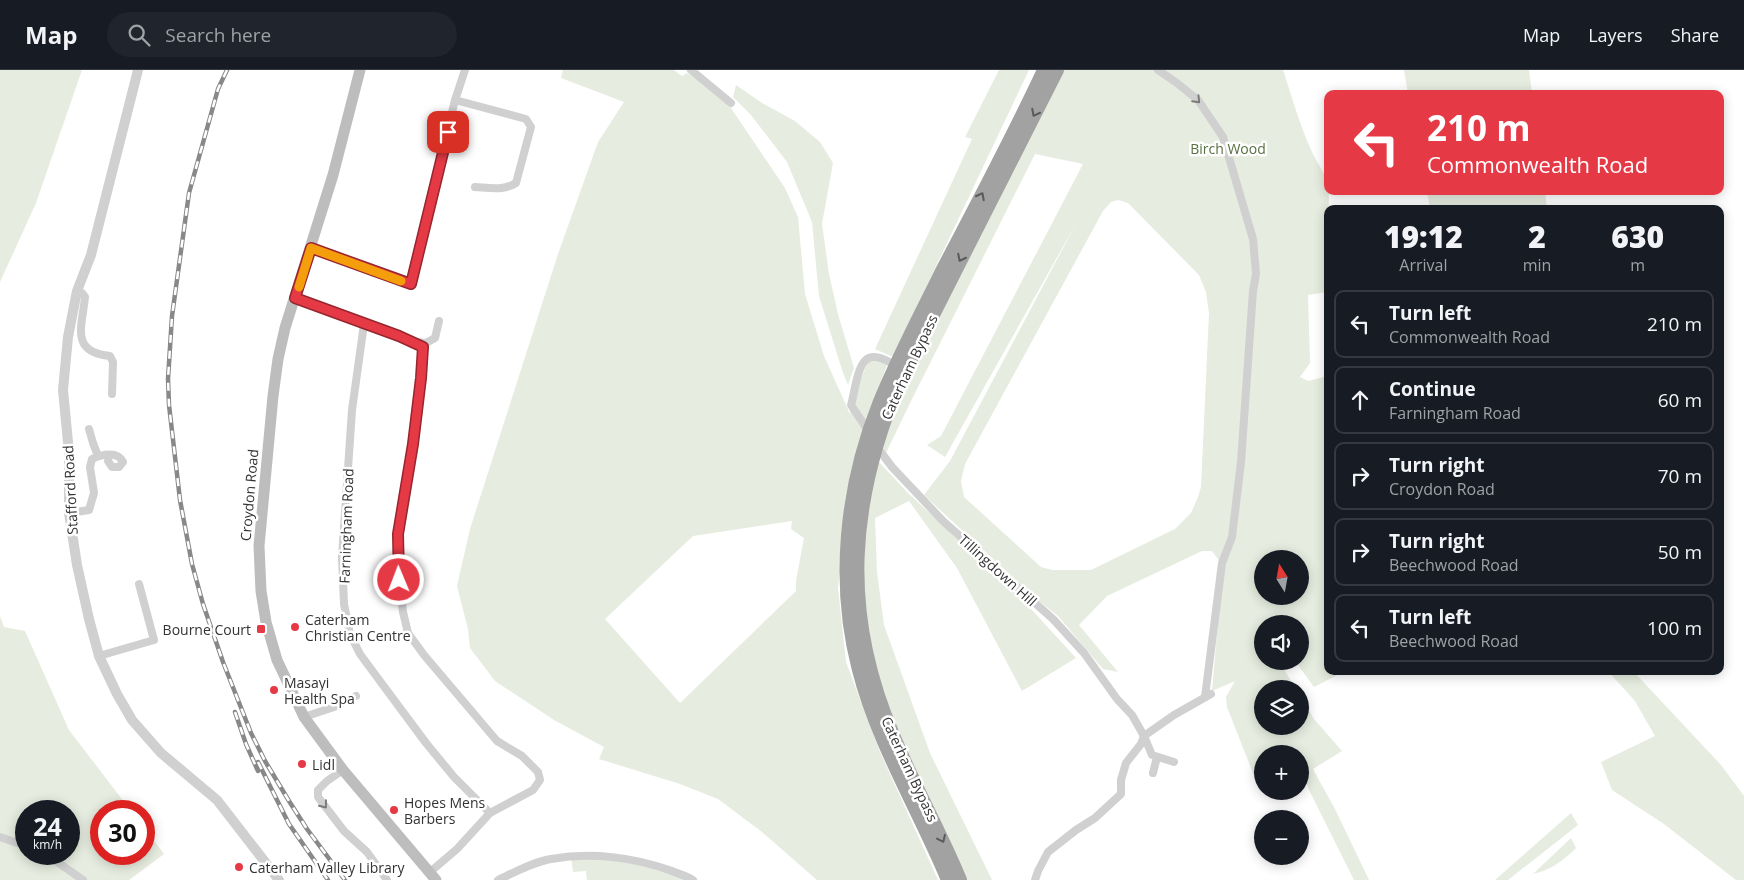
<!DOCTYPE html>
<meta charset="utf-8">
<style>
:root{--surface:#171b24;--page:#20242c;--text:#f1f3f6;--muted:#9ea1a6;--line:#363941}
body{margin:0;font-family:"Open Sans",sans-serif;background:var(--page);color:var(--text);height:100vh;display:flex;flex-direction:column;font-size:19px;white-space:nowrap}
*{box-sizing:border-box;margin:0}
p{font-size:16px;color:var(--muted)}
.icon{flex:none;width:28px;height:28px;fill:none;stroke:currentColor;stroke-width:2;stroke-linecap:round;stroke-linejoin:round}
.map{position:relative;flex:1;overflow:hidden}
.sheet{position:absolute;left:1324px;top:135px;width:400px;height:470px;display:flex;flex-direction:column;background:var(--surface);border-radius:10px;box-shadow:0 2px 12px #0003}
.sheet>*{flex:none}
.hud{position:absolute;left:1324px;top:20px;width:400px;height:105px;border-radius:10px;box-shadow:0 2px 12px #0003;background:#e63946;color:#fff;overflow:hidden}
.needle{width:32px;rotate:349deg}
.controls{position:absolute;left:1254px;top:480px;display:grid;gap:10px}
.controls a{display:grid;place-items:center;width:55px;height:55px;border-radius:50%;background:var(--surface);box-shadow:0 2px 12px #0003;font-size:25px}
.speed{position:absolute;left:15px;top:730px;display:flex;gap:10px;font-size:25px;font-weight:700;text-align:center}
.speed>*{display:grid;place-content:center;width:65px;height:65px;border-radius:50%;background:var(--surface);box-shadow:0 2px 12px #0003;line-height:1}
.speed small{font-size:12px;font-weight:400}
.speed .limit{border:8px solid #d22;background:#fff;color:#111}
.pin{position:absolute;display:grid;place-items:center;width:42px;height:42px;color:#fff;margin:-21px;border-radius:10px;box-shadow:0 2px 8px #0006}
.me{position:absolute;width:55px;margin:-28px;rotate:359deg;stroke-linejoin:round;filter:drop-shadow(0 0 4px #0008)}
.turn{display:flex;align-items:center;gap:18px;height:105px;padding:0 20px;font-size:22px}
.turn .icon{width:65px;height:65px;stroke-width:2.5}
.turn b{display:block;font-size:35px;line-height:42px}
.eta{display:flex;justify-content:space-evenly;align-items:center;height:85px;text-align:center}
.eta b{font-size:30px;font-weight:800;line-height:35px}
ul{padding:0;list-style:none}
li{display:flex;align-items:center;gap:15px;height:68px;margin:0 10px 8px;padding:0 10px;border:2px solid var(--line);border-radius:10px}
li div{flex:1}
li b{display:block;font-size:19px}
li em{font-style:normal}
header{display:flex;align-items:center;gap:30px;box-sizing:border-box;height:70px;padding:0 25px;background:var(--surface);border-bottom:1px solid var(--line)}
header strong{font-size:24px}
nav{display:flex;gap:28px;margin-inline-start:auto;font-size:18px}
.search{width:350px;height:45px;background:var(--page);display:flex;align-items:center;gap:12px;box-sizing:border-box;padding:0 18px;border-radius:28px;color:var(--muted);font-size:19px}
.map>svg:first-child{display:block}
.green{fill:#e6ecdf;fill-rule:evenodd}
.lines{fill:none;stroke-linecap:round;stroke-linejoin:round}
.minor{stroke:#d0d0d0;stroke-width:8}
.tertiary{stroke:#d0d0d0;stroke-width:10}
.secondary{stroke:#bdbdbd;stroke-width:11}
.trunk{stroke:#a2a2a2;stroke-width:14}
.rail-casing{stroke:#888;stroke-width:4.5}
.rail{stroke:#fff;stroke-width:2.5;stroke-dasharray:8;stroke-linecap:butt}
.oneway{stroke:#7a7a7a}
.oneway2{stroke:#5a5a5a}
.route-casing{stroke:#96252e;stroke-width:12}
.route{stroke:#e63946;stroke-width:9}
.slow{stroke:#f59e0b;stroke-width:9}
.poi-dot{fill:#e63946;stroke:#fff;stroke-width:2}
.labels{text-anchor:middle;dominant-baseline:central;stroke-width:5;stroke-linejoin:round;paint-order:stroke}
.park-label{font-size:14px;fill:#56703f;stroke:#fff}
.street-label{font-size:14px;fill:#333;stroke:#fff}
.poi-label{font-size:14px;fill:#333;stroke:#fff;text-anchor:start}
</style>
<header>
<strong>Map</strong>
<div class="search"><svg class="icon" aria-label="search" viewBox="0 0 24 24"><circle cx="10" cy="10" r="6"/><path d="M15 15l6 6"/></svg>Search here</div>
<nav><a>Map</a><a>Layers</a><a>Share</a></nav>
</header>
<div class="map">
<svg width="1744" height="810" viewBox="0 0 1744 810">
<rect width="100%" height="100%" fill="#fff"/>
<!-- green -->
<g class="green">
<polygon points="0,0 82,0 36,133 0,212"/>
<path d="M563,0h111l8,6 5,-3 28,17 16,18 54,80 13,29 7,77 19,62 26,58v-13l19,-40 7,-3 11,7 -18,49 -23,103 -8,71 8,74 34,90 58,128h-121l-55,-48 -44,-33 -38,-15 -81,-25 5,-12 -50,-27 -59,-39 -25,-33 -2,-19 -11,-43 13,-57 88,-275 40,-112 26,-40 -63,-24zM792,451l-1,8 13,9 -8,43v10l-116,112 -75,-84 88,-83z"/>
<polygon points="999,0 1029,0 893,287 875,279 972,69 965,67"/>
<path d="M1064,0h219c9,27 17,56 29,82 7,15 15,21 16,39h1l-2,101 -19,3 2,68 -10,14 8,4 19,-5 1,295h17l-31,16 -19,-26h5v-37h-38v37h17l17,28h-34v37h38v-31l14,24 28,32 -29,18 22,40 34,71h-15l-45,-90 -5,-15 -4,1v-22h-38v36l-2,1 -33,-84 -1,-10 9,-16 -23,10 11,-125 -11,-15h-10l-95,45 -28,29 39,47 -15,-3 -45,-53 -25,-20 -109,-101 26,-34 128,-241 -133,237 -18,-12 14,-9 142,-272 -48,-10 -125,249 -25,52 -3,-13 24,-59zM1118,130l10,3 71,72 7,17 3,21 -8,174 -3,10 -7,16 -16,16 -84,41h-39l-11,-3 -77,-70 -3,-16 4,-17 138,-253 8,-9zM1262,489h38v37h-38z"/>
<polygon points="1404,0 1529,0 1532,24 1408,24"/>
<polygon points="736,15 762,33 795,51 820,72 833,93 822,154 829,204 838,244 854,298 848,315 842,300 819,226 812,152 787,92 751,45 733,27"/>
<polygon points="1427,121 1545,121 1547,139 1430,139"/>
<polygon points="877,390 908,423 1021,528 1076,588 1022,621 957,498 909,431 875,448 877,502 884,555 930,683 992,810 965,810 911,694 884,627 869,572 863,523 862,466"/>
<path d="M0,546l4,11 21,4 44,99 62,81h-30v43h43v-27l20,27 -35,26h-129zM26,741h43v43h-43z"/>
<polygon points="1608,601 1633,601 1721,695 1744,726 1744,810 1736,810 1664,754 1612,720 1601,692 1655,666 1635,631"/>
<polygon points="1571,743 1578,755 1508,810 1495,810"/>
<path d="M1571,768l5,10c-12,12 -25,22 -43,26z"/>
<polygon points="571,787 626,788 693,810 587,810 586,801 573,802"/>
</g>
<g class="lines">
<!-- minor -->
<g class="minor">
<polyline points="691,0 731,33"/>
<polyline points="1158,0 1177,13 1198,30 1223,67 1253,169 1256,204 1253,221 1241,392 1232,467 1222,493 1205,627"/>
<path d="M455,30l71,19 5,8 -15,56c-13,8 -26,5 -41,4"/>
<polyline points="311,178 411,214 455,30 465,0"/>
<path d="M77,221l5,2 3,4c-3,30 -15,55 25,59l3,6 -1,32"/>
<polyline points="295,228 364,254 352,340 342,487 344,534 350,564 360,584 374,603 426,673 454,707 490,743"/>
<polyline points="364,254 399,266 423,277 421,308 413,374 398,464 399,510 403,542 408,563 424,585 497,671 522,686 538,702 540,710 533,720 490,743 457,779 430,802"/>
<polyline points="417,272 426,273 435,268 439,251"/>
<polyline points="89,359 93,373 98,386"/>
<path d="M869,362l-18,-27c4,-12 6,-48 22,-48 8,-1 16,5 22,8"/>
<polyline points="877,377 892,397 943,451 1053,549 1084,583 1117,629 1132,645 1144,666 1152,685 1174,692"/>
<path d="M69,443l20,-3 5,-17 -4,-26 2,-8c10,-5 26,-8 31,3l-4,5h-7l-4,-6 1,-5"/>
<polyline points="99,586 154,570 139,514"/>
<polyline points="304,647 334,637 356,626"/>
<polyline points="343,700 327,711 318,720 318,727 344,761 367,782 387,810"/>
<polyline points="1153,703 1157,687"/>
<polyline points="0,767 26,776"/>
<polyline points="46,784 83,810"/>
<path d="M498,810c17,-8 35,-18 53,-21 40,-7 83,-2 121,12 7,3 15,5 21,9"/>
<polyline points="1035,810 1038,801 1048,782 1076,760 1095,748 1121,724 1121,710 1126,693 1141,674 1144,666 1174,645 1211,624"/>
</g>
<!-- tertiary -->
<polyline class="tertiary" points="138,0 91,185 77,221 68,267 63,320 69,383 69,443 77,495 89,549 99,586 117,624 132,650 161,683 217,730 279,810"/>
<!-- secondary -->
<polyline class="secondary" points="360,0 333,105 285,258 278,289 273,326 259,476 261,521 266,552 277,590 304,647 343,700 436,810"/>
<!-- trunk -->
<g class="trunk">
<path d="M948,810c-29,-70 -70,-136 -89,-210 -23,-87 -13,-183 20,-266 18,-45 41,-88 62,-131 35,-67 71,-134 103,-203"/>
<path d="M960,810c-20,-49 -47,-96 -67,-145 -53,-123 -44,-235 8,-357l156,-308"/>
</g>
<defs>
<g id="rail">
<polyline points="227,0 218,19 189,123 172,246 168,309 169,335 180,430 192,494 203,534 223,592 251,663 265,691 289,731 307,759 345,810"/>
<polyline points="235,642 246,674 258,701"/>
<polyline points="258,692 289,754 328,810"/>
</g>
</defs>
<!-- rail casing -->
<use href="#rail" class="rail-casing"/>
<!-- rail -->
<use href="#rail" class="rail"/>
</g>
<!-- one-way arrows -->
<defs><path id="oneway-chevron" d="M-2-3.5L2.5 0L-2 3.5" fill="none" stroke-width="1.6" stroke-linecap="round" stroke-linejoin="round" transform="scale(1.25)"/></defs>
<g class="oneway">
<use href="#oneway-chevron" transform="translate(1197 30) rotate(46)"/>
<use href="#oneway-chevron" transform="translate(324 735) rotate(52)"/>
</g>
<g class="oneway2">
<use href="#oneway-chevron" transform="translate(1035 43) rotate(117)"/>
<use href="#oneway-chevron" transform="translate(981 126) rotate(-63)"/>
<use href="#oneway-chevron" transform="translate(961 188) rotate(117)"/>
<use href="#oneway-chevron" transform="translate(942 769) rotate(65)"/>
</g>
<g class="lines">
<defs>
<polyline id="route" points="399,510 398,464 413,374 421,308 423,277 399,266 295,228 311,178 411,214 448,62"/>
</defs>
<!-- route casing -->
<use href="#route" class="route-casing"/>
<!-- route -->
<use href="#route" class="route"/>
<!-- slow -->
<polyline class="slow" points="299,217 311,178 401,211"/>
</g>
<!-- markers -->
<g class="poi-dot">
<circle cx="295" cy="557" r="5"/>
<rect x="256" y="554" width="10" height="10" rx="2.5"/>
<circle cx="274" cy="620" r="5"/>
<circle cx="302" cy="694" r="5"/>
<circle cx="394" cy="740" r="5"/>
<circle cx="239" cy="797" r="5"/>
</g>
<g class="labels">
<!-- park labels -->
<g class="park-label">
<text x="1228" y="78">Birch Wood</text>
</g>
<!-- street labels -->
<g class="street-label">
<text transform="translate(909 297) rotate(-65)">Caterham Bypass</text>
<text transform="translate(70 420) rotate(-93)">Stafford Road</text>
<text transform="translate(249 425) rotate(-85)">Croydon Road</text>
<text transform="translate(346 456) rotate(-88)">Farningham Road</text>
<text transform="translate(998 500) rotate(42)">Tillingdown Hill</text>
<text transform="translate(910 699) rotate(65)">Caterham Bypass</text>
</g>
<!-- poi labels -->
<g class="poi-label">
<text x="305" y="549">Caterham<tspan x="305" dy="16">Christian Centre</tspan></text>
<text x="251" y="559" text-anchor="end">Bourne Court</text>
<text x="284" y="612">Masayi<tspan x="284" dy="16">Health Spa</tspan></text>
<text x="312" y="694">Lidl</text>
<text x="404" y="732">Hopes Mens<tspan x="404" dy="16">Barbers</tspan></text>
<text x="249" y="797">Caterham Valley Library</text>
</g>
</g>
</svg>
<div class="controls">
<a><svg class="needle" viewBox="-14 -14 28 28"><path d="M0-13l5 13h-10z" fill="#e53935"/><path d="M0 13l5-13h-10z" fill="#9ea1a6"/></svg></a>
<a><svg class="icon" aria-label="sound" viewBox="0 0 24 24"><path d="M4 9h4l5-4v14l-5-4H4zM17 9q2 3 0 6"/></svg></a>
<a><svg class="icon" aria-label="layers" viewBox="0 0 24 24"><path d="M12 4l9 5-9 5-9-5zM3 14l9 5 9-5"/></svg></a>
<a>+</a>
<a>−</a>
</div>
<div class="speed"><div>24<small>km/h</small></div><div class="limit">30</div></div>
<div class="pin" style="left:448px;top:62px;background:#d93025"><svg class="icon" aria-label="arrive" viewBox="0 0 24 24"><path d="M6 21V4h12l-3 4 3 4H6"/></svg></div>
<svg class="me" style="left:399px;top:510px" viewBox="-20 -20 40 40"><circle r="17" fill="#e63946" stroke="#fff" stroke-width="3"/><path d="M0-11L8 9 0 5-8 9z" fill="#fff"/></svg>
<div class="hud">
<div class="turn"><svg class="icon" aria-label="left" viewBox="0 0 24 24"><path d="M17 20v-9H6M10 6l-5 5 5 5"/></svg><div><b>210 m</b>Commonwealth Road</div></div>
</div>
<section class="sheet">
<div class="eta">
<div><b>19:12</b><p>Arrival</p></div>
<div><b>2</b><p>min</p></div>
<div><b>630</b><p>m</p></div>
</div>
<ul>
<li><svg class="icon" aria-label="left" viewBox="0 0 24 24"><path d="M17 20v-9H6M10 6l-5 5 5 5"/></svg><div><b>Turn left</b><p>Commonwealth Road</p></div><em>210 m</em></li>
<li><svg class="icon" aria-label="ahead" viewBox="0 0 24 24"><path d="M12 20V5M6 11l6-6 6 6"/></svg><div><b>Continue</b><p>Farningham Road</p></div><em>60 m</em></li>
<li><svg class="icon" aria-label="right" viewBox="0 0 24 24"><path d="M7 20v-9h11M14 6l5 5-5 5"/></svg><div><b>Turn right</b><p>Croydon Road</p></div><em>70 m</em></li>
<li><svg class="icon" aria-label="right" viewBox="0 0 24 24"><path d="M7 20v-9h11M14 6l5 5-5 5"/></svg><div><b>Turn right</b><p>Beechwood Road</p></div><em>50 m</em></li>
<li><svg class="icon" aria-label="left" viewBox="0 0 24 24"><path d="M17 20v-9H6M10 6l-5 5 5 5"/></svg><div><b>Turn left</b><p>Beechwood Road</p></div><em>100 m</em></li>
</ul>
</section>
</div>
